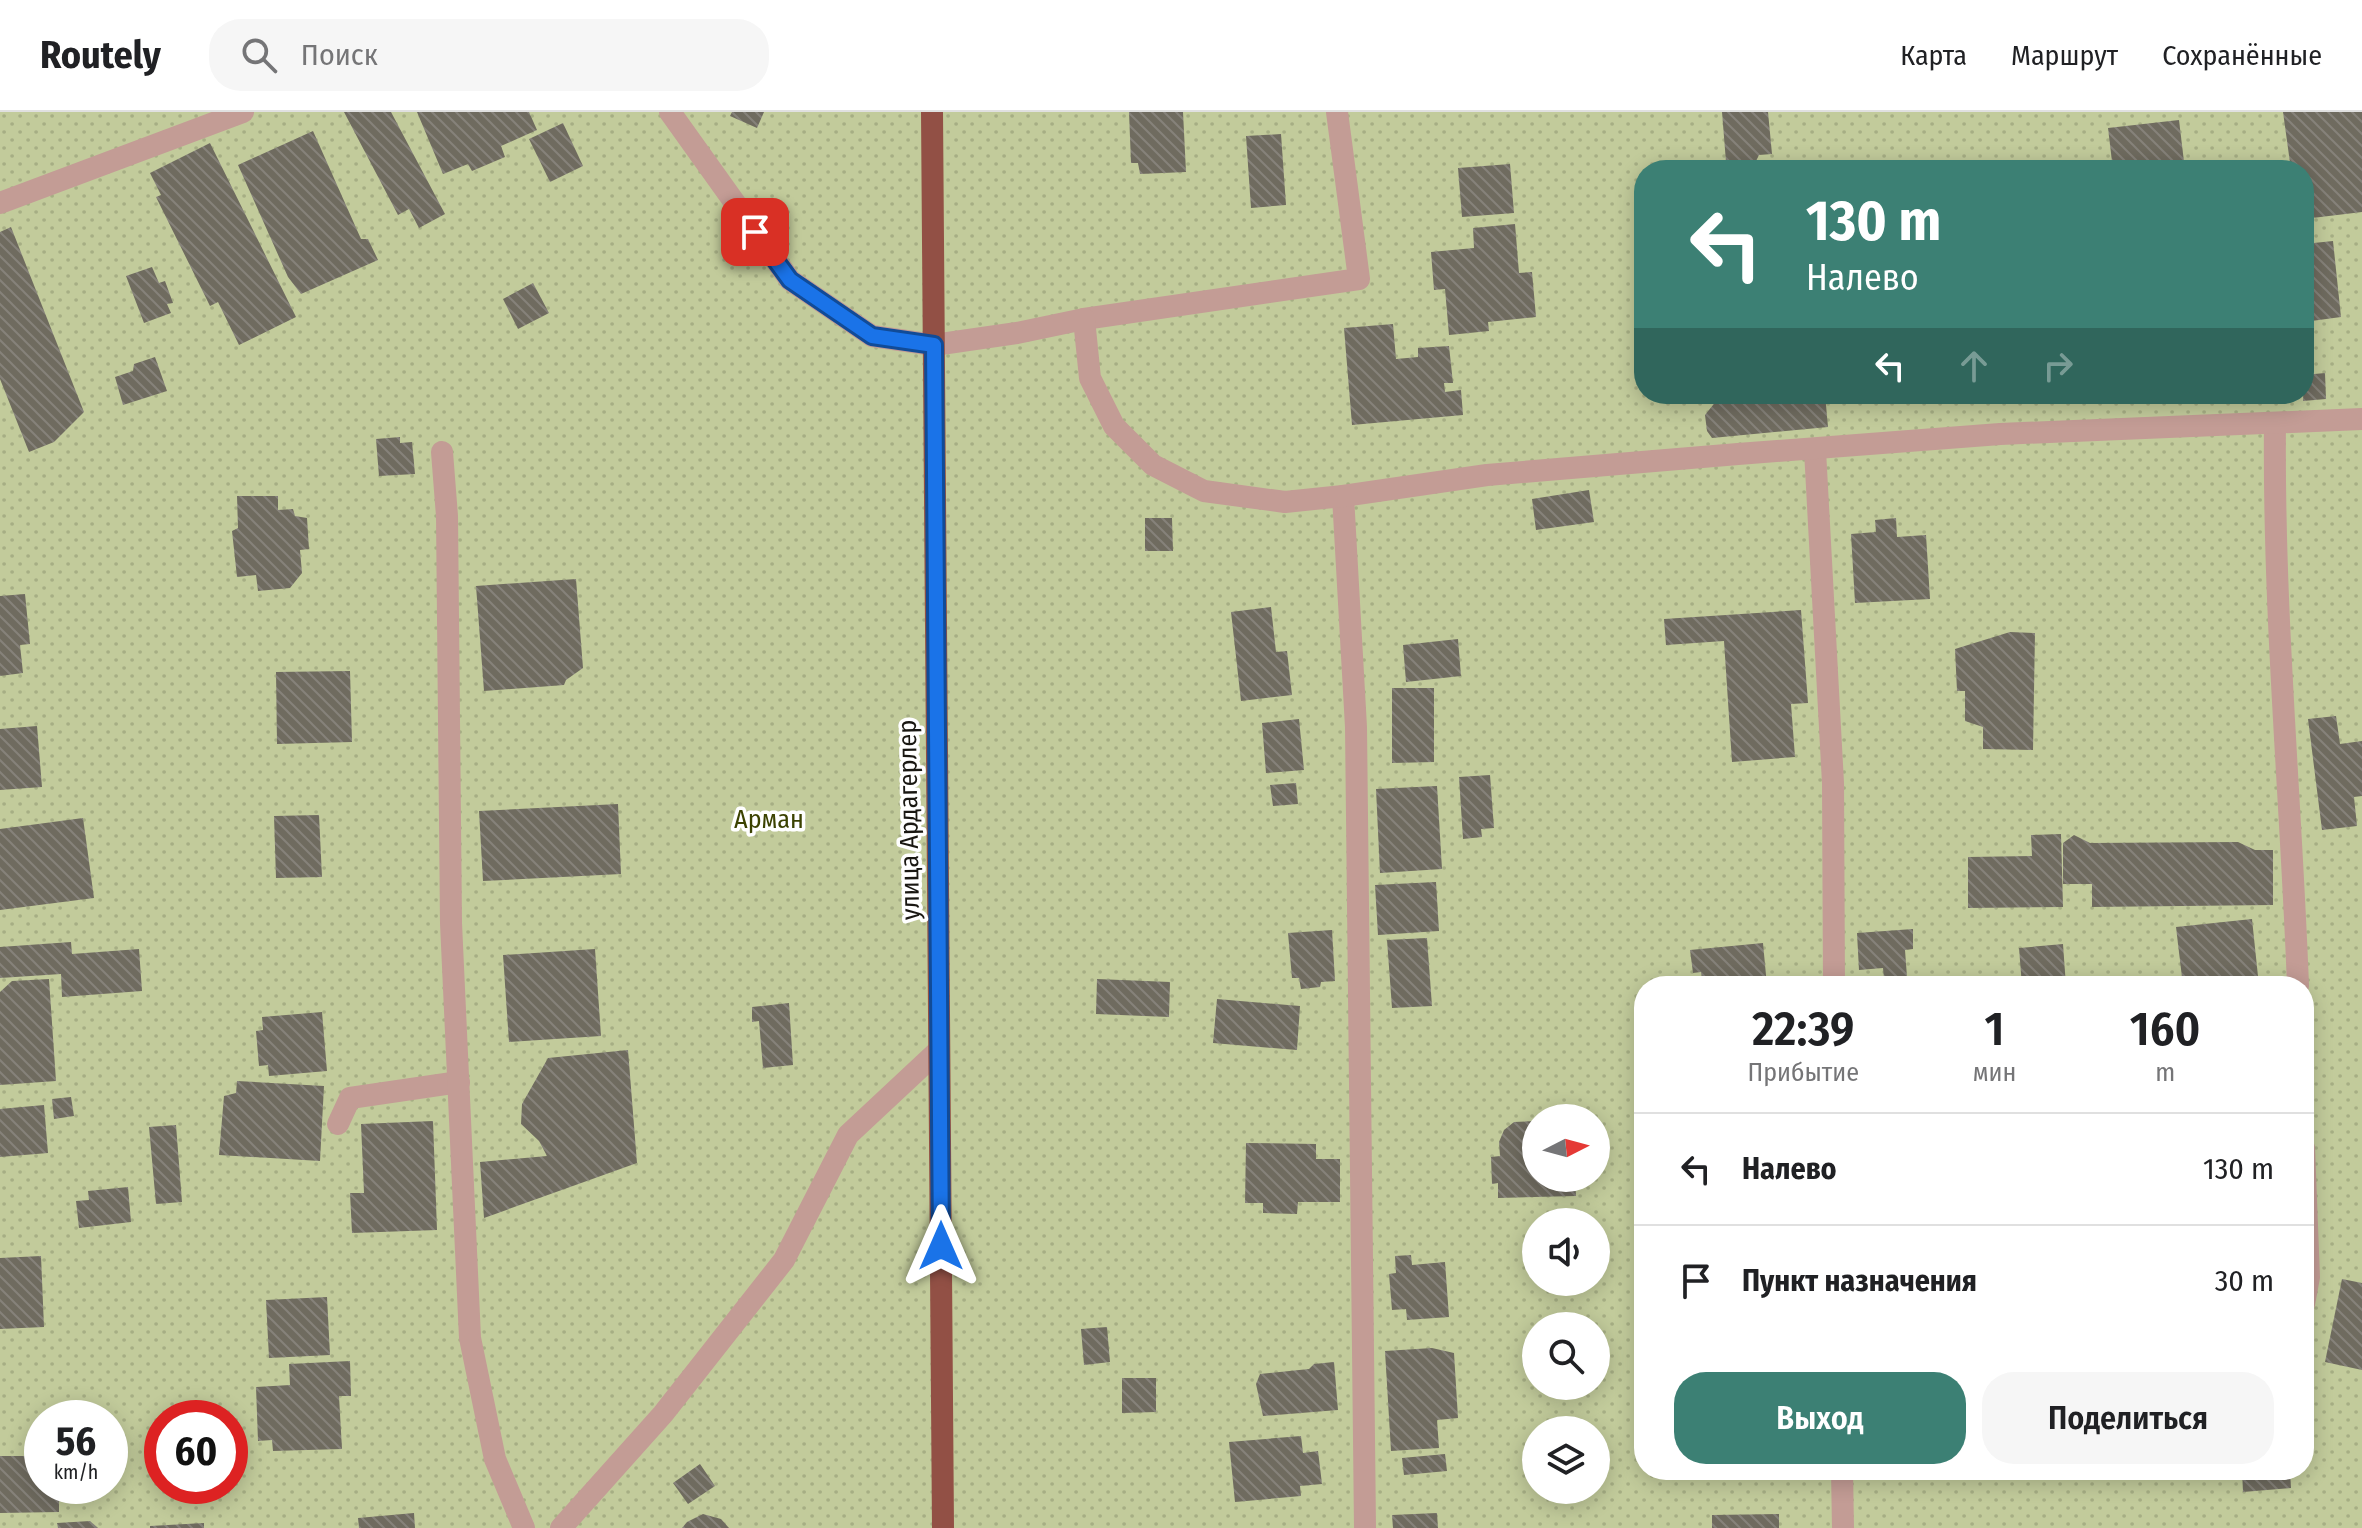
<!DOCTYPE html>
<html lang="ru">
<meta charset="utf-8">
<style>
:root{--surface:#fff;--page:#f6f6f6;--text:#202124;--muted:#757577;--line:#e0e0e0;--accent:#3c8074}
body{margin:0;font-family:"Fira Sans Condensed",sans-serif;background:var(--page);color:var(--text);height:100vh;display:flex;flex-direction:column;font-size:30px;white-space:nowrap}
*{box-sizing:border-box;margin:0}
p{font-size:26px;color:var(--muted)}
.icon{flex:none;width:44px;height:44px;fill:none;stroke:currentColor;stroke-width:2;stroke-linecap:round;stroke-linejoin:round}
.map{position:relative;flex:1;overflow:hidden}
.side{position:absolute;left:1634px;top:864px;width:680px;height:504px;display:flex;flex-direction:column;background:var(--surface);border-radius:32px;box-shadow:0 4px 20px #0003}
.side>*{flex:none}
.guide{position:absolute;left:1634px;top:48px;width:680px;height:244px;border-radius:32px;box-shadow:0 4px 20px #0003;background:#3c8074;color:#fff;overflow:hidden}
.needle{width:52px;rotate:84deg}
.fabs{position:absolute;left:1522px;top:992px;display:grid;gap:16px}
.fabs a{display:grid;place-items:center;width:88px;height:88px;border-radius:50%;background:var(--surface);box-shadow:0 4px 20px #0003;font-size:40px}
.speed{position:absolute;left:24px;top:1288px;display:flex;gap:16px;font-size:40px;font-weight:700;text-align:center}
.speed>*{display:grid;place-content:center;width:104px;height:104px;border-radius:50%;background:var(--surface);box-shadow:0 4px 20px #0003;line-height:1}
.speed small{font-size:20px;font-weight:400}
.speed .limit{border:12px solid #d22;background:#fff;color:#111}
.pin{position:absolute;display:grid;place-items:center;width:68px;height:68px;color:#fff;margin:-34px;border-radius:16px;box-shadow:0 4px 12px #0006}
.me{position:absolute;width:88px;margin:-44px;rotate:0deg;stroke-linejoin:round;filter:drop-shadow(0 0 6px #0008)}
.turn{display:flex;align-items:center;gap:28px;height:168px;padding:0 40px;font-size:36px}
.turn .icon{width:104px;height:104px;stroke-width:2.5}
.turn b{display:block;font-size:56px;line-height:68px}
.lanes{display:flex;align-items:center;height:76px;padding:0 40px;background:#0003;justify-content:center;gap:40px;direction:ltr}
.lanes .off{opacity:.35}
.eta{display:flex;justify-content:space-evenly;align-items:center;height:136px;text-align:center}
.eta b{font-size:48px;font-weight:600;line-height:56px}
.cta{display:flex;gap:16px;margin-top:auto;padding:16px 40px}
.cta a{flex:1;height:92px;border-radius:32px;background:var(--accent);color:#fff;font-size:32px;font-weight:600;line-height:92px;text-align:center}
.cta a+a{background:var(--page);color:var(--text)}
ul{padding:0;list-style:none}
li{display:flex;align-items:center;gap:24px;height:112px;padding:0 40px;border-top:2px solid var(--line)}
li div{flex:1}
li b{display:block;font-size:30px}
li em{font-style:normal}
header{display:flex;align-items:center;gap:48px;box-sizing:border-box;height:112px;padding:0 40px;background:var(--surface);border-bottom:2px solid var(--line)}
header strong{font-size:38px}
nav{display:flex;gap:44px;margin-inline-start:auto;font-size:28px}
.search{width:560px;height:72px;background:var(--page);display:flex;align-items:center;gap:20px;box-sizing:border-box;padding:0 28px;border-radius:32px;color:var(--muted);font-size:30px}
.map>svg:first-child{display:block}
.grass{fill:url(#grass-dots);fill-rule:evenodd}
.building{fill:url(#building-back-hatch)}
.lines{fill:none;stroke-linecap:round;stroke-linejoin:round}
.service{stroke:#c39c95;stroke-width:22}
.minor{stroke:#c39c95;stroke-width:22}
.primary{stroke:#925045;stroke-width:22}
.route-casing{stroke:#114b97;stroke-width:20}
.route{stroke:#1a73e8;stroke-width:14}
.labels{text-anchor:middle;dominant-baseline:central;stroke-width:7;stroke-linejoin:round;paint-order:stroke}
.park-label{font-size:26px;fill:#3b4201;stroke:#fff}
.street-label{font-size:26px;fill:#191712;stroke:#fff}
</style>
<header>
<strong>Routely</strong>
<div class="search"><svg class="icon" aria-label="search" viewBox="0 0 24 24"><circle cx="10" cy="10" r="6"/><path d="M15 15l6 6"/></svg>Поиск</div>
<nav><a>Карта</a><a>Маршрут</a><a>Сохранённые</a></nav>
</header>
<div class="map">
<svg width="2362" height="1416" viewBox="0 0 2362 1416">
<defs>
<pattern id="grass-dots" width="8" height="8" patternUnits="userSpaceOnUse" patternTransform="scale(2)"><rect width="8" height="8" fill="#c2cb9b"/><path d="M2 2h.1M6 6h.1" fill="none" stroke="#a6ae84" stroke-width="1.8" stroke-linecap="round"/></pattern>
<pattern id="building-back-hatch" width="6" height="6" patternUnits="userSpaceOnUse" patternTransform="scale(2)"><rect width="6" height="6" fill="#6f6b5f"/><path d="M-1 5l2 2M0 0l6 6M5-1l2 2" fill="none" stroke="#86827a"/></pattern>
</defs>
<rect width="100%" height="100%" fill="#fbf6e8"/>
<!-- grass -->
<path class="grass" d="M0,0h2362v1416h-2362zM1644,58h660v224h-660zM1644,874h660v484h-660zM1536,1006h60v60h-60zM1536,1110h60v60h-60zM1536,1214h60v60h-60zM42,1306h68v68h-68zM162,1306h68v68h-68zM1536,1318h60v60h-60z"/>
<!-- building -->
<g class="building">
<polygon points="344,0 391,0 445,102 419,116 409,97 398,103"/>
<polygon points="417,0 529,0 537,18 501,34 505,45 472,59 468,52 443,62"/>
<polygon points="732,0 764,0 757,16 730,4"/>
<polygon points="1129,0 1183,0 1186,60 1140,62 1138,51 1131,51"/>
<polygon points="1722,0 1768,0 1772,42 1759,43 1756,49 1748,54 1733,55 1726,50"/>
<polygon points="2283,0 2362,0 2362,100 2304,107 2304,58 2291,58"/>
<polygon points="2179,8 2185,58 2113,58 2108,16"/>
<polygon points="563,11 583,54 550,70 529,27"/>
<polygon points="313,19 361,127 368,127 378,148 301,182 288,165 238,53"/>
<polygon points="1281,22 1286,93 1251,96 1246,24"/>
<polygon points="210,31 296,205 239,233 218,190 210,194 156,85 161,83 150,61"/>
<polygon points="1510,52 1514,101 1462,105 1458,56"/>
<polygon points="1515,112 1519,161 1532,160 1536,205 1488,210 1489,219 1449,223 1445,177 1434,178 1431,140 1474,136 1473,116"/>
<polygon points="11,115 84,300 54,330 29,340 0,267 0,120"/>
<polygon points="2333,129 2341,205 2304,210 2304,132"/>
<polygon points="152,155 159,171 165,169 173,191 167,192 171,201 144,211 126,164"/>
<polygon points="533,171 549,201 518,217 503,187"/>
<polygon points="1393,212 1396,247 1418,245 1418,236 1449,234 1453,271 1444,271 1445,280 1461,278 1463,303 1352,313 1344,216"/>
<polygon points="155,245 167,279 123,293 115,265 133,259 134,252"/>
<polygon points="2325,261 2326,287 2303,289 2304,263"/>
<polygon points="1716,282 1825,282 1828,315 1712,326 1707,319 1705,303 1717,288"/>
<polygon points="400,325 400,331 412,330 415,362 379,364 376,327"/>
<polygon points="1589,378 1594,410 1536,418 1532,387"/>
<polygon points="237,384 278,384 278,398 293,397 295,404 307,406 309,437 300,438 302,461 290,476 258,479 256,463 237,465 232,419 238,416"/>
<polygon points="1145,406 1172,406 1173,439 1145,439"/>
<polygon points="1896,406 1897,425 1926,423 1930,487 1855,491 1851,422 1876,420 1875,408"/>
<polygon points="576,467 583,556 566,568 564,573 484,579 476,474"/>
<polygon points="25,482 30,532 20,533 23,561 0,564 0,484"/>
<polygon points="1271,495 1276,540 1287,539 1292,583 1241,589 1231,500"/>
<polygon points="1801,498 1808,591 1791,592 1795,645 1732,650 1724,529 1666,533 1664,507"/>
<polygon points="2010,520 2035,521 2033,638 1983,637 1983,615 1965,609 1965,579 1957,579 1955,537"/>
<polygon points="1458,527 1461,564 1406,570 1403,533"/>
<polygon points="350,559 352,630 277,632 276,560"/>
<polygon points="1392,576 1434,576 1434,650 1392,651"/>
<polygon points="2336,604 2340,632 2362,629 2362,684 2354,685 2357,714 2322,718 2308,607"/>
<polygon points="1299,607 1304,658 1266,661 1262,611"/>
<polygon points="37,614 42,675 0,678 0,617"/>
<polygon points="1490,663 1494,716 1481,717 1482,725 1463,727 1459,665"/>
<polygon points="1296,671 1298,692 1273,694 1270,673"/>
<polygon points="1437,674 1442,757 1380,761 1376,677"/>
<polygon points="618,692 621,762 483,769 479,699"/>
<polygon points="319,703 322,765 276,766 274,704"/>
<polygon points="83,706 94,786 0,798 0,717"/>
<polygon points="2061,722 2063,795 1968,796 1968,745 2032,744 2031,723"/>
<polygon points="2074,723 2090,731 2238,730 2255,738 2273,738 2273,793 2092,795 2092,772 2063,772 2063,731"/>
<polygon points="1436,770 1439,819 1378,823 1375,773"/>
<polygon points="2252,807 2259,874 2183,874 2176,815"/>
<polygon points="1913,817 1913,837 1905,838 1907,865 1884,867 1883,856 1859,858 1857,821"/>
<polygon points="1332,818 1335,869 1321,870 1320,875 1301,877 1299,866 1292,866 1288,821"/>
<polygon points="1427,826 1432,894 1392,896 1387,828"/>
<polygon points="71,830 72,842 139,837 142,879 62,885 61,862 0,866 0,835"/>
<polygon points="1763,831 1767,874 1703,874 1701,860 1693,861 1690,838"/>
<polygon points="2063,832 2066,874 2022,874 2019,836"/>
<polygon points="595,837 601,924 509,930 503,843"/>
<polygon points="49,867 56,969 0,973 0,880 12,869"/>
<polygon points="1097,867 1170,870 1169,905 1096,902"/>
<polygon points="1875,867 1876,874 1849,874 1849,868"/>
<polygon points="1217,887 1300,894 1297,938 1213,931"/>
<polygon points="789,891 793,953 763,956 759,909 752,910 752,895"/>
<polygon points="322,900 327,959 269,964 268,953 259,954 256,919 263,918 262,905"/>
<polygon points="628,938 637,1051 484,1106 480,1050 547,1044 539,1029 521,1012 522,992 548,946"/>
<polygon points="237,969 324,974 320,1049 219,1043 224,984 236,981"/>
<polygon points="71,985 74,1004 54,1007 52,987"/>
<polygon points="44,993 48,1041 0,1045 0,997"/>
<polygon points="433,1009 437,1118 352,1121 350,1081 364,1081 361,1012"/>
<polygon points="1536,1009 1536,1066 1575,1066 1576,1084 1498,1086 1498,1071 1492,1072 1491,1045 1500,1044 1499,1030 1504,1018 1514,1010"/>
<polygon points="176,1013 182,1090 156,1092 149,1015"/>
<polygon points="1246,1031 1316,1032 1316,1047 1340,1047 1340,1090 1298,1090 1297,1102 1263,1101 1263,1091 1245,1091"/>
<polygon points="128,1075 131,1110 79,1116 76,1089 89,1088 88,1079"/>
<polygon points="1411,1143 1412,1153 1445,1150 1449,1205 1407,1208 1406,1197 1392,1198 1389,1162 1396,1161 1395,1144"/>
<polygon points="41,1144 44,1215 0,1217 0,1146"/>
<polygon points="2342,1167 2362,1171 2362,1258 2325,1250"/>
<polygon points="327,1185 330,1243 269,1246 266,1188"/>
<polygon points="1107,1215 1110,1250 1084,1253 1081,1217"/>
<polygon points="1432,1236 1454,1241 1458,1306 1437,1308 1439,1336 1391,1339 1385,1239"/>
<polygon points="350,1249 351,1284 339,1284 342,1337 273,1339 272,1328 258,1329 256,1275 290,1273 289,1252"/>
<polygon points="1334,1250 1338,1298 1263,1304 1256,1272 1260,1262 1309,1257 1314,1252"/>
<polygon points="1122,1266 1156,1266 1156,1300 1122,1301"/>
<polygon points="1301,1324 1303,1341 1318,1339 1322,1372 1300,1374 1301,1384 1235,1390 1229,1330"/>
<polygon points="1445,1342 1447,1359 1404,1363 1402,1346"/>
<polygon points="0,1344 42,1344 42,1374 59,1374 59,1400 0,1401"/>
<polygon points="700,1352 715,1374 688,1392 673,1371"/>
<polygon points="1730,1358 1817,1358 1817,1364 1730,1367"/>
<polygon points="2242,1358 2290,1358 2291,1376 2243,1380"/>
<polygon points="414,1401 415,1416 359,1416 358,1406"/>
<polygon points="1437,1401 1438,1416 1393,1416 1392,1403"/>
<polygon points="703,1402 721,1407 729,1416 682,1416 687,1410"/>
<polygon points="1779,1402 1779,1416 1712,1416 1712,1403"/>
<polygon points="90,1409 98,1416 58,1416 57,1411"/>
<polygon points="204,1411 204,1416 150,1416 150,1414"/>
</g>
<g class="lines">
<!-- service -->
<g class="service">
<polyline points="1084,207 1359,167 1337,0"/>
<path d="M2275,311c-2,188 16,375 23,563"/>
<polyline points="1815,338 1833,671 1834,874"/>
<polyline points="1343,384 1356,615 1365,1416"/>
<polyline points="338,1012 350,986 459,970"/>
<polyline points="2304,1036 2309,1165 2304,1192"/>
<polyline points="1842,1358 1843,1416"/>
</g>
<!-- minor -->
<g class="minor">
<polyline points="670,0 790,168 872,224 934,233 1017,221 1084,207 1090,266 1114,314 1153,353 1204,379 1285,390 1343,384 1487,363 1738,342 2000,322 2362,307"/>
<polyline points="0,91 243,0"/>
<polyline points="442,340 447,404 451,811 470,1226 495,1347 524,1416"/>
<polyline points="561,1416 663,1302 784,1148 848,1023 939,938"/>
</g>
<!-- primary -->
<polyline class="primary" points="932,0 943,1416"/>
</g>
<g class="lines">
<defs>
<polyline id="route" points="755,120 790,168 872,224 934,233 941,1134"/>
</defs>
<!-- route casing -->
<use href="#route" class="route-casing"/>
<!-- route -->
<use href="#route" class="route"/>
</g>
<g class="labels">
<!-- park labels -->
<g class="park-label">
<text x="769" y="707">Арман</text>
</g>
<!-- street labels -->
<g class="street-label">
<text transform="translate(909 708) rotate(-91)">улица Ардагерлер</text>
</g>
</g>
</svg>
<div class="fabs">
<a><svg class="needle" viewBox="-14 -14 28 28"><path d="M0-13l5 13h-10z" fill="#e53935"/><path d="M0 13l5-13h-10z" fill="#757577"/></svg></a>
<a><svg class="icon" aria-label="sound" viewBox="0 0 24 24"><path d="M4 9h4l5-4v14l-5-4H4zM17 9q2 3 0 6"/></svg></a>
<a><svg class="icon" aria-label="search" viewBox="0 0 24 24"><circle cx="10" cy="10" r="6"/><path d="M15 15l6 6"/></svg></a>
<a><svg class="icon" aria-label="layers" viewBox="0 0 24 24"><path d="M12 4l9 5-9 5-9-5zM3 14l9 5 9-5"/></svg></a>
</div>
<div class="speed"><div>56<small>km/h</small></div><div class="limit">60</div></div>
<div class="pin" style="left:755px;top:120px;background:#d93025"><svg class="icon" aria-label="arrive" viewBox="0 0 24 24"><path d="M6 21V4h12l-3 4 3 4H6"/></svg></div>
<svg class="me" style="left:941px;top:1134px" viewBox="-20 -20 40 40"><path d="M0-17L14 15 0 8-14 15z" fill="#1a73e8" stroke="#fff" stroke-width="4"/></svg>
<div class="guide">
<div class="turn"><svg class="icon" aria-label="left" viewBox="0 0 24 24"><path d="M17 20v-9H6M10 6l-5 5 5 5"/></svg><div><b>130 m</b>Налево</div></div>
<div class="lanes"><svg class="icon" aria-label="left" viewBox="0 0 24 24"><path d="M17 20v-9H6M10 6l-5 5 5 5"/></svg><svg class="icon off" aria-label="ahead" viewBox="0 0 24 24"><path d="M12 20V5M6 11l6-6 6 6"/></svg><svg class="icon off" aria-label="right" viewBox="0 0 24 24"><path d="M7 20v-9h11M14 6l5 5-5 5"/></svg></div>
</div>
<section class="side">
<div class="eta">
<div><b>22:39</b><p>Прибытие</p></div>
<div><b>1</b><p>мин</p></div>
<div><b>160</b><p>m</p></div>
</div>
<ul>
<li><svg class="icon" aria-label="left" viewBox="0 0 24 24"><path d="M17 20v-9H6M10 6l-5 5 5 5"/></svg><div><b>Налево</b></div><em>130 m</em></li>
<li><svg class="icon" aria-label="arrive" viewBox="0 0 24 24"><path d="M6 21V4h12l-3 4 3 4H6"/></svg><div><b>Пункт назначения</b></div><em>30 m</em></li>
</ul>
<div class="cta"><a>Выход</a><a>Поделиться</a></div>
</section>
</div>
